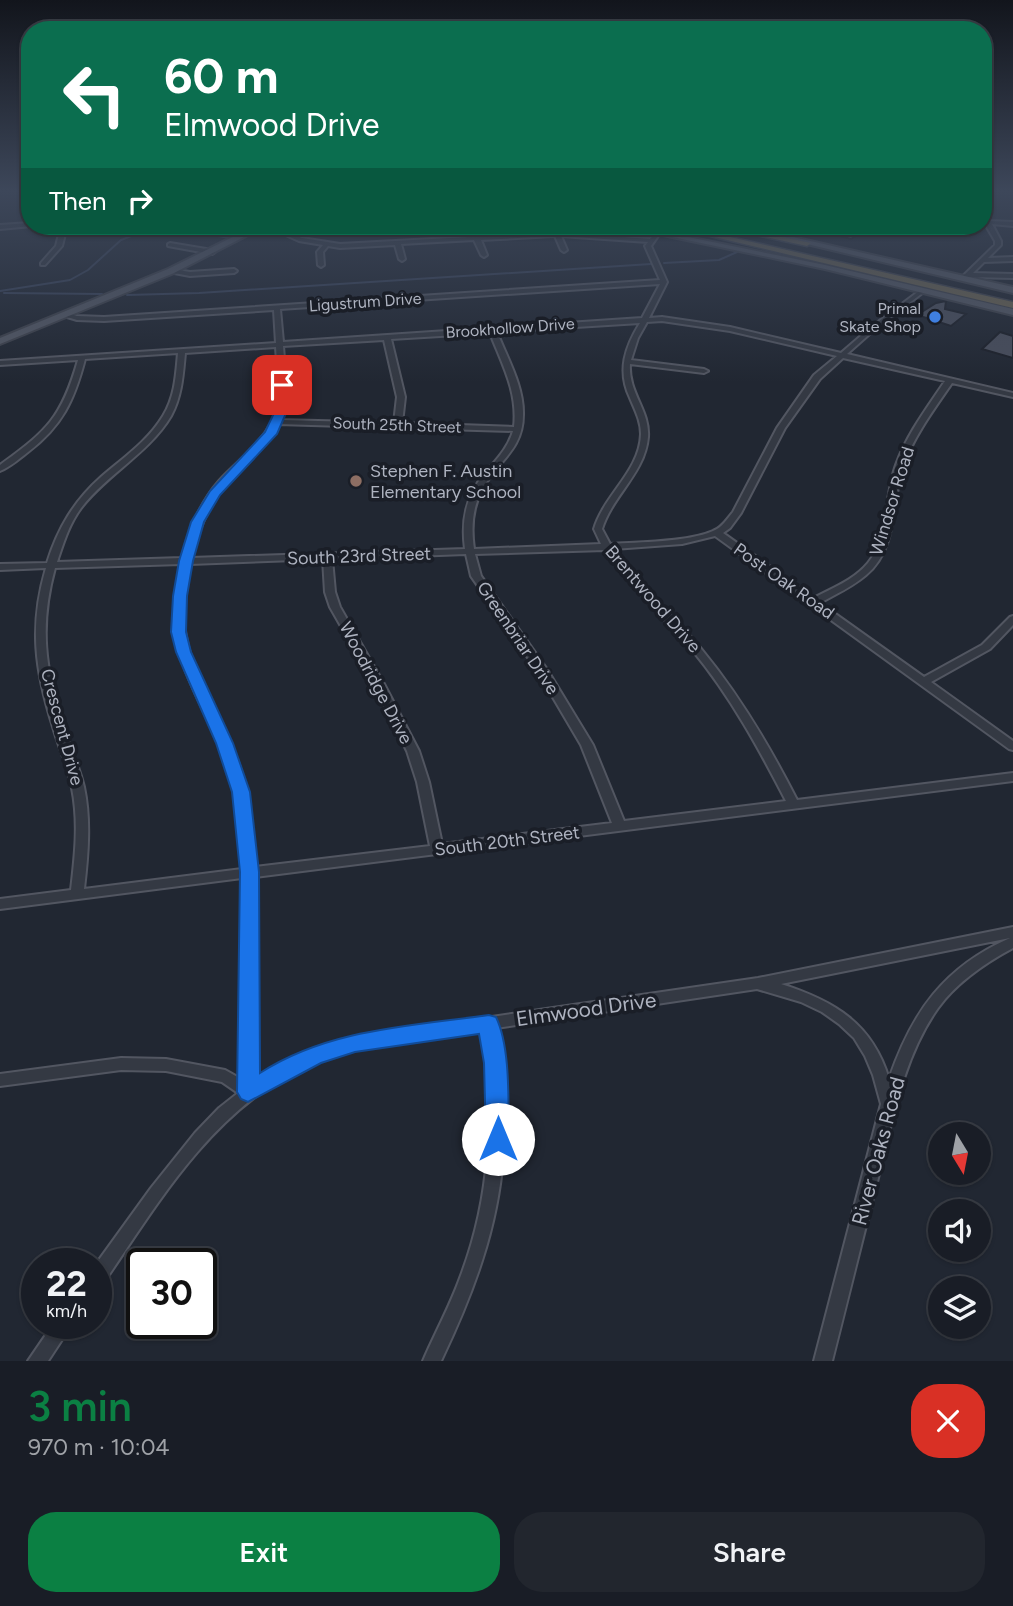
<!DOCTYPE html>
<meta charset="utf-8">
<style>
:root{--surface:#191d26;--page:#22262e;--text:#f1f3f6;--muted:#9fa2a7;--line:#373b43;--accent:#0b8043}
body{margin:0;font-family:Figtree,sans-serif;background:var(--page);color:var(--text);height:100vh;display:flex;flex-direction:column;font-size:26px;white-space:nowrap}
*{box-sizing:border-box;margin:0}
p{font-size:23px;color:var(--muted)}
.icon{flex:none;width:38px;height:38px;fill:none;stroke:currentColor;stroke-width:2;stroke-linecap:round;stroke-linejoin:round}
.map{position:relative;height:1361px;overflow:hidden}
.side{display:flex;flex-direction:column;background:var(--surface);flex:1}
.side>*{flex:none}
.top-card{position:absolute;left:21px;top:21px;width:971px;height:214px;border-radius:28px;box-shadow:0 2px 5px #0004,0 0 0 2px var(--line);background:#0b6e4f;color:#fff;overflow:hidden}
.needle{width:46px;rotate:170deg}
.fabs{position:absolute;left:928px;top:1122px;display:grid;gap:14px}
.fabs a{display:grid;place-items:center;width:63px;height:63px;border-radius:50%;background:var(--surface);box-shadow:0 2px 5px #0004,0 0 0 2px var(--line);font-size:35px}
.speed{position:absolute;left:21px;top:1248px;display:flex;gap:14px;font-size:35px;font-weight:700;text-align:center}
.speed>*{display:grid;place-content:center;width:91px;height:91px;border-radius:50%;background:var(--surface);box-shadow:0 2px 5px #0004,0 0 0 2px var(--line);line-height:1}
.speed small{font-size:18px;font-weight:400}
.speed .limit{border:4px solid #111;border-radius:10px;background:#fff;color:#111}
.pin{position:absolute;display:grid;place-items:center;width:60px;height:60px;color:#fff;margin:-30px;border-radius:14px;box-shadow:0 4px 10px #0006}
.me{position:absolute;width:77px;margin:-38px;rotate:0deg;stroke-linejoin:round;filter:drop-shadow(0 0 5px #0008)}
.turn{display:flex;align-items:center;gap:24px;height:147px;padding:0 28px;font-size:32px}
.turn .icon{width:91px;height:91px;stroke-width:2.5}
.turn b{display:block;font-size:49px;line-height:60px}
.then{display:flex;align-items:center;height:66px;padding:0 28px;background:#0003;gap:14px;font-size:26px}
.round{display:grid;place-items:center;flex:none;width:74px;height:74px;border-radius:28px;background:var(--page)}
.head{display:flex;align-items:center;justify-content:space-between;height:119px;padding:0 28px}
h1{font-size:42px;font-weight:600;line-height:52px;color:var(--accent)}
.primary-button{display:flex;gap:14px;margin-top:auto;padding:14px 28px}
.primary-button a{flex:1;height:80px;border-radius:28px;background:var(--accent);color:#fff;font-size:28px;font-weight:600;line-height:80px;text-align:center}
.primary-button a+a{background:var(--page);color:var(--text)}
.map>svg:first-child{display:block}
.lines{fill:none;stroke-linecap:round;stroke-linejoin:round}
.stream{stroke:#394359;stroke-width:2}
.building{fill:#484d5b;stroke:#1c2029;stroke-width:2}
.minor-casing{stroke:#525661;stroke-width:4}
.major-casing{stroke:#3e424c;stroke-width:4}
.highway-casing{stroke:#3f434d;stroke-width:3}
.minor{fill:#343943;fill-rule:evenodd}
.major{fill:#525763;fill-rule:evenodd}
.highway{fill:#686252;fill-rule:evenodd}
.route{fill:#1a73e8;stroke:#114b97;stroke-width:2}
.shop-dot{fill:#3f7fe0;stroke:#1a1e27;stroke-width:2.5}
.education-dot{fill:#8d6e63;stroke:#1a1e27;stroke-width:2.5}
.labels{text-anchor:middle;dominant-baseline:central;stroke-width:7;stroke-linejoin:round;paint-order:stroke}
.far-street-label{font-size:16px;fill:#aeb3c0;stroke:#1a1e27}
.far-poi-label{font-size:16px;fill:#aeb3c0;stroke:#1a1e27;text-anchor:end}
.poi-label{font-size:18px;fill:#aeb3c0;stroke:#1a1e27;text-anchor:start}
.street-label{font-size:18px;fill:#aeb3c0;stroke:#1a1e27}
.near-street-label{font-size:21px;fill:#aeb3c0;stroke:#1a1e27}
</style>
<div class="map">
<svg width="1013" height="1361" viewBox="0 0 1013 1361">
<rect width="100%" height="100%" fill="#212732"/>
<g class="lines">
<!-- stream -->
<g class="stream">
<polyline points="164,226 229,238"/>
<polyline points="664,263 719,260 737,252"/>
<polyline points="0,291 70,280 88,270 121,240 157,226"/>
<polyline points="4,293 102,294"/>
<polyline points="127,295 199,293 651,264"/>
</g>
</g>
<!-- building -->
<g class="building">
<polygon points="813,226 871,226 851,239 812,229"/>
<polygon points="946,301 945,309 966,314 951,326 917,315 936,303"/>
<polygon points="1000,332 1013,336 1013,358 982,349"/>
</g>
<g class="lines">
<defs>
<g id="minor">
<polygon points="984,214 989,221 1013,222 1013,226 992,224 1001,241 1001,245 988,258 1013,257 1013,261 984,262 973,273 1013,274 1013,278 969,277 964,280 961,278 995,245 995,241 985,224 984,224"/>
<polygon points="30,223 30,226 32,226 0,229 0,225"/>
<polygon points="61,226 67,226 62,246 45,265 41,265 41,263 56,246"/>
<path d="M252,226l26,2 24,10 38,6 129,-7 -4,-11h6l5,11 81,-5 93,7 7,-8 3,2 -9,13 16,36 -18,36 13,-1 68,10 111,26 29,-25 53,-40 2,1v2l-51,39 -27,24 166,39v4l-61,-14c-18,26 -38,53 -49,83 -12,36 -5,83 -37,109 -14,12 -30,19 -46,28l104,74 58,-32 28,-28 3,-1v9l-23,24 -59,33 82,59v9l-4,-1 -294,-213 -33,8 -68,5c25,38 60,66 88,101 38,46 68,97 95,150l216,-27v8l-758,96 1,203 37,-22 62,-21 403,-59 255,-51v21c-28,15 -56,34 -75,60 -34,48 -45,109 -59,166 -16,62 -31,125 -47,187h-18l67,-257 -8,-29 -8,-19 -11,-18 -15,-14 -17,-12 -21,-10 -44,-13 -261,39c6,43 10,85 7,128 -5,73 -31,140 -62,205h-18c12,-28 27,-55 37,-83 32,-84 33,-161 23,-248 -28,4 -56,8 -85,13 -15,2 -32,3 -47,7 -20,6 -41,13 -59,23 -86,46 -137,135 -190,212l-6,2v-23l55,-76 44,-55 24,-25 19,-15 -16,-11 -56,-11 -45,-1 -121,16v-12l121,-16 45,1 59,11 16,9 1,-201 -242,31v-10l71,-9c4,-34 8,-68 1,-102 -4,-21 -13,-40 -19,-61 -18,-57 -24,-101 -7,-159l-46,2v-6l47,-1c11,-35 27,-62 54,-86 22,-19 47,-36 62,-61 12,-19 13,-41 15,-63l-93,6c-11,42 -23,67 -57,93 -9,7 -18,15 -28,19v-6c47,-34 62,-48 78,-105l-78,5v-4l276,-18 -2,-33 -170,11 -27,-1 -13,-4 -1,-1 3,-2 11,3 27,1 556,-37 -15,-34 3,-4 -87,-6 6,14 -3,2 -3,-2 -6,-14 -74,4 6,15 -3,2 -3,-2 -7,-15 -73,4 4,15 -3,2 -3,-2 -4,-14 -55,3 -12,-2 -5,6 1,13 -3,2 -3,-2 -1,-13 6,-7 -24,-4 -22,-10zM660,284l-18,34 -359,24 -3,-33zM662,321l68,10 107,25 -23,19 -37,53 -44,84c-6,7 -11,16 -20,19 -25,11 -74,11 -103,13l-8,-15c10,-33 43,-56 46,-92 2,-27 -20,-44 -18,-73l74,9 4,-2 -4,-2 -73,-9 7,-22 9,-16zM640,323c-15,24 -23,48 -10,75 5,12 11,23 11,36 -1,37 -37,61 -47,95l7,15 -127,5c-3,-21 -2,-41 8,-59 14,-28 41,-39 41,-75 1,-29 -16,-57 -26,-83zM490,333c12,31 28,59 24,94l-112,-4 3,-26 -14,-58zM384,340l13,57 -3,26 -114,-3 7,-22 -4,-52zM276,347c1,21 6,44 0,64 -9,30 -37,48 -57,70 -19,22 -30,49 -37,77l-125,4c6,-18 12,-38 24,-54 26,-34 68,-55 90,-92 11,-20 12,-42 14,-63zM843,358l102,23c-18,27 -38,53 -49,84 -11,29 -8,74 -28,98 -14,17 -36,25 -54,35l-91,-65 7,-5 11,-15 44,-85 35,-49zM278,424l235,7c-5,17 -16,28 -27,41 -20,22 -25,48 -21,77l-274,9c7,-27 17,-54 36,-75 17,-20 39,-35 51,-59zM605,550c25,37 59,67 88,101 38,46 66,98 93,150l-162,20 -31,-76 -45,-74 -67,-95 -6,-22zM466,554l5,22 67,96 43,73 31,78 -170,21 -13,-62 -10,-31 -35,-67 -44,-77 -5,-15 -3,-33zM323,559l2,33 5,15 44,77 33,67 10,31 13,64 -175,21c-2,-35 -5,-72 -17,-105 -18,-46 -50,-89 -54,-140 -1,-19 2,-39 6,-58zM181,564c-4,19 -8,39 -7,58 4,51 36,94 53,141 12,34 14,70 15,106l-158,20c4,-34 7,-69 0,-102 -5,-21 -14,-40 -21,-61 -18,-57 -24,-100 -8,-158zM1010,938c-66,29 -98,74 -121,141 -17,-56 -55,-78 -108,-95z"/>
<polygon points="170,243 212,250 215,252 212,254 168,246 168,244"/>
<polygon points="171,269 190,272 234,269 237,271 234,273 190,276 169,272 169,270"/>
<polygon points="54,1323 73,1323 48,1361 28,1361"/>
</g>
<g id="major">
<polygon points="255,226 265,226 174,273 0,344 0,338 168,269"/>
<polygon points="620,226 634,226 825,265 1013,309 1013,315 825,269"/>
<polygon points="731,226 744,226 1013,287 1013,293"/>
</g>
<g id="highway">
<polygon points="642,226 655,226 684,235 680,238"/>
<polygon points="668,226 682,226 1013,302 1013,308"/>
<polygon points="714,226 730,226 811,243 807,246"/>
</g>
</defs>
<!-- minor casing -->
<use href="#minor" class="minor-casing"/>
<!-- major casing -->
<use href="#major" class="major-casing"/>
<!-- highway casing -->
<use href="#highway" class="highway-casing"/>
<!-- minor -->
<use href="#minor" class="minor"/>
<!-- major -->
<use href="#major" class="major"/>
<!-- highway -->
<use href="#highway" class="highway"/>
</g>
<!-- sky -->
<linearGradient id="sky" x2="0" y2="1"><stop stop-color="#12151c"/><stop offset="0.5" stop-color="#3d475a"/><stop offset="1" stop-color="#3d475a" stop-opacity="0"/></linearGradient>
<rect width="1013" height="382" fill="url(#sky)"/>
<!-- route -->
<path class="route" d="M282,381l5,4v26l-10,23 -57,61 -16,27 -11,39 -6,35 -1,36 5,20 42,91 17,49 9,80 1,201c68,-44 150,-47 229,-58l7,2c15,31 12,87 13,122l-3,7 -8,3 -8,-3 -4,-7 -2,-76 -5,-29 -124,18 -34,11 -73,39 -7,-3 -4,-7 3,-220 -8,-80 -16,-49 -40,-91 -5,-20 2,-36 6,-35 12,-39 19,-31 55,-59 10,-21 1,-26z"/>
<!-- markers -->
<circle class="shop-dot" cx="935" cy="317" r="7"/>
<circle class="education-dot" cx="356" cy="481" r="7"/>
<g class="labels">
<!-- far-street labels -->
<g class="far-street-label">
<text transform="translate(365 302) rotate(-4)">Ligustrum Drive</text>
<text transform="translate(510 328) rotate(-4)">Brookhollow Drive</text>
<text transform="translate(397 425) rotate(2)">South 25th Street</text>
</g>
<!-- far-poi labels -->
<g class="far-poi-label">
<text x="921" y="308">Primal<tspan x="921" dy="18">Skate Shop</tspan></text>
</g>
<!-- poi labels -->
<g class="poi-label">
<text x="370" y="471">Stephen F. Austin<tspan x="370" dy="21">Elementary School</tspan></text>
</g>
<!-- street labels -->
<g class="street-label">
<text transform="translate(892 501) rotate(-73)">Windsor Road</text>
<text transform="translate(359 556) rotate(-2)">South 23rd Street</text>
<text transform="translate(784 581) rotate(35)">Post Oak Road</text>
<text transform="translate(653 599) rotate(49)">Brentwood Drive</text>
<text transform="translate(518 638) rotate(56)">Greenbriar Drive</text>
<text transform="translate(376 683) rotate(62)">Woodridge Drive</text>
<text transform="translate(62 727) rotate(75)">Crescent Drive</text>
<text transform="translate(507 841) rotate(-7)">South 20th Street</text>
</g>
<!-- near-street labels -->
<g class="near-street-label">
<text transform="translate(586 1009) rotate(-8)">Elmwood Drive</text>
<text transform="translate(878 1151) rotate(-75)">River Oaks Road</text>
</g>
</g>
</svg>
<div class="fabs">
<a><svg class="needle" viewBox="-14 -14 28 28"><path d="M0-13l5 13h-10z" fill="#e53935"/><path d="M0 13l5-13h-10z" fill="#9fa2a7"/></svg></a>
<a><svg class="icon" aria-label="sound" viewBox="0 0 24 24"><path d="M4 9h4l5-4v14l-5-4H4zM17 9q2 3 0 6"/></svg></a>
<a><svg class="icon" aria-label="layers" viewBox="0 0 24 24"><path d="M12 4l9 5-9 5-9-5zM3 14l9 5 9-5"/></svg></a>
</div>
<div class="speed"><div>22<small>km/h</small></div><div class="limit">30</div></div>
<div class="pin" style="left:282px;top:385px;background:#d93025"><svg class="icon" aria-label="arrive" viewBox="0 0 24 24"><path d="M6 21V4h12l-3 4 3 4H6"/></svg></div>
<svg class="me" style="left:498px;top:1139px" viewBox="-20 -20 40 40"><circle r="19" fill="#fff"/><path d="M0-13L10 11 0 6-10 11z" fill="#1a73e8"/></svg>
<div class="top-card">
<div class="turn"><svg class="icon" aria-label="left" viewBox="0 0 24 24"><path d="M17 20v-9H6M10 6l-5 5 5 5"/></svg><div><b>60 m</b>Elmwood Drive</div></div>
<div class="then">Then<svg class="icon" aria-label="right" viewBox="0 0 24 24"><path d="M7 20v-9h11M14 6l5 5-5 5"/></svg></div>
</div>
</div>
<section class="side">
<div class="head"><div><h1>3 min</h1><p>970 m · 10:04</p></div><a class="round" style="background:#d93025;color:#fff"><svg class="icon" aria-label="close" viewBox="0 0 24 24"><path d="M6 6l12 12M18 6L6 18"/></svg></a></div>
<div class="primary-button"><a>Exit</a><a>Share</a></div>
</section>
